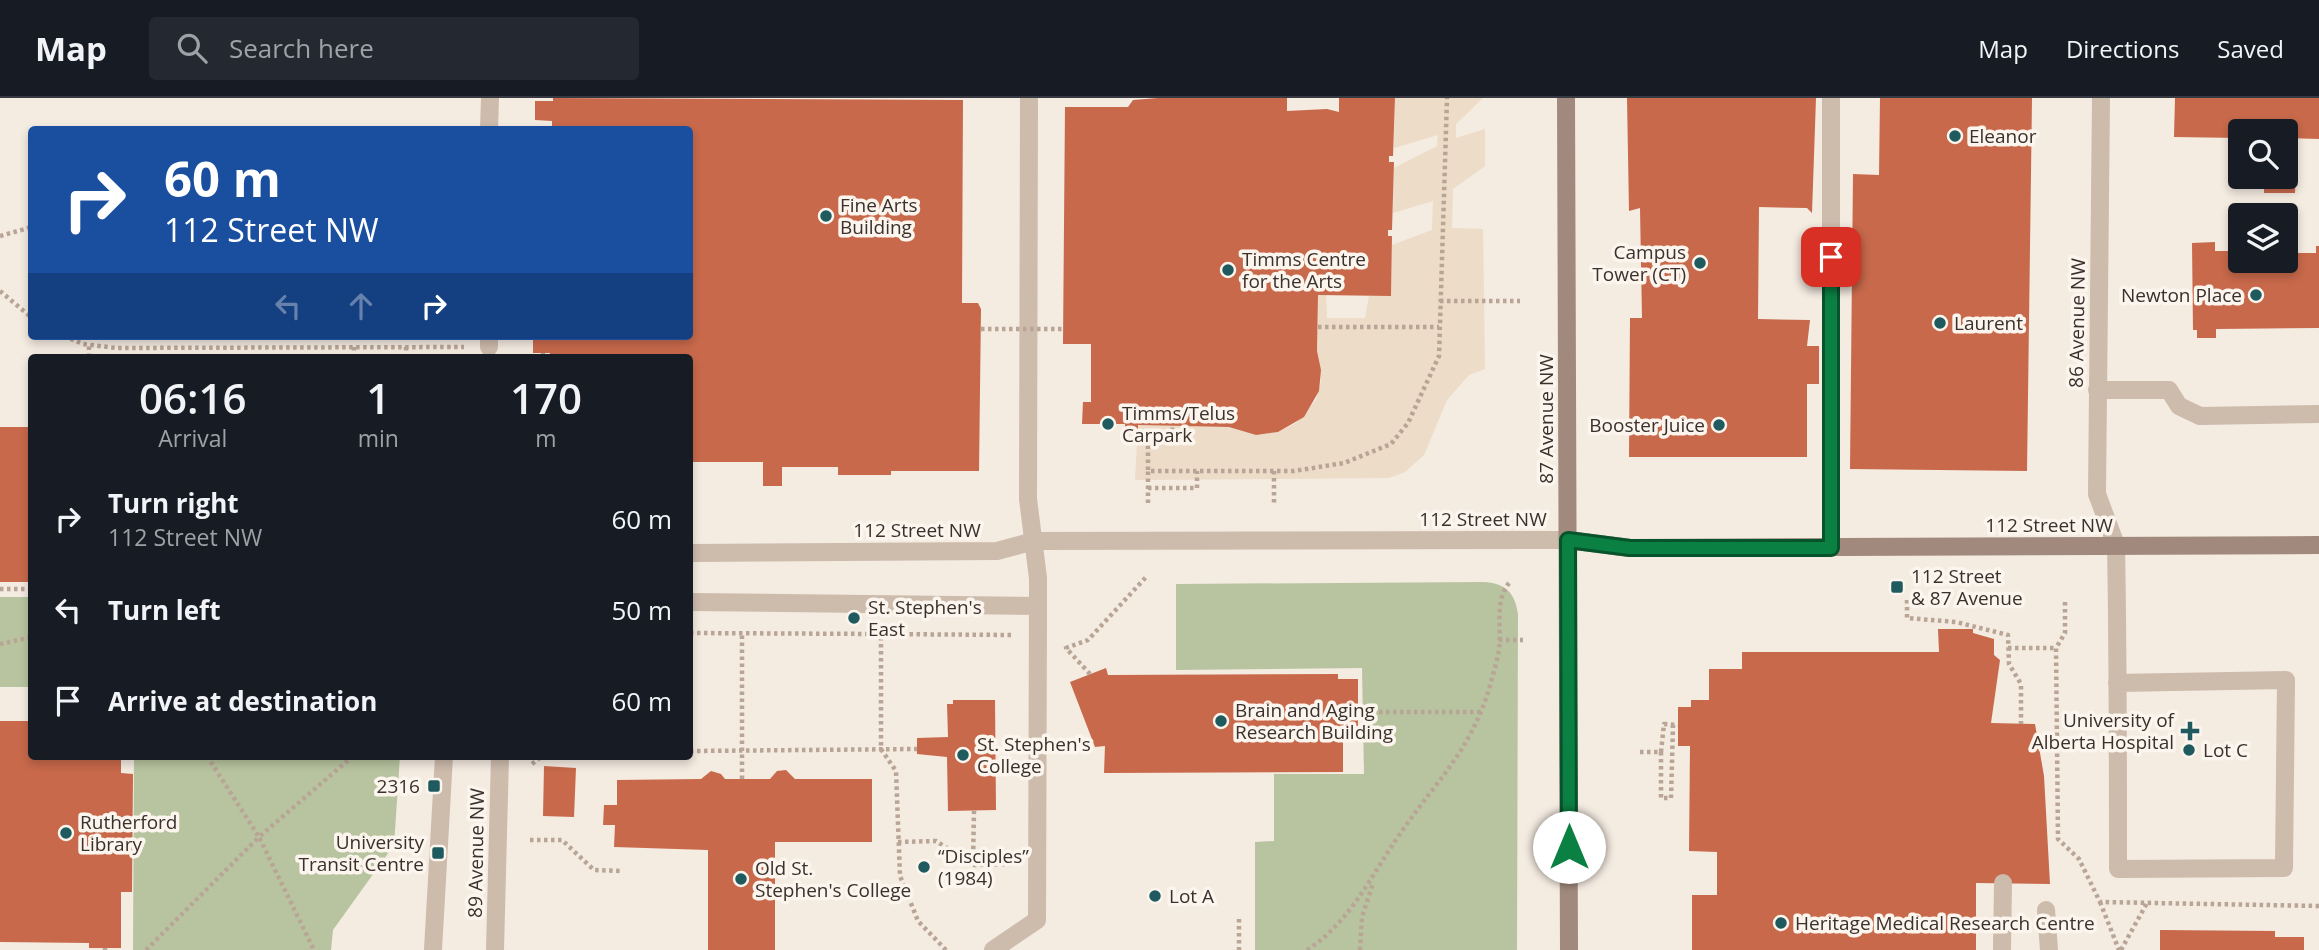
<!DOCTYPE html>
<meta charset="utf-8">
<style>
:root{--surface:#171b24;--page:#242831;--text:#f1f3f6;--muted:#9ea1a6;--line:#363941}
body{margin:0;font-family:"Open Sans",sans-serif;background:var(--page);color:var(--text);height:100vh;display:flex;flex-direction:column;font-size:26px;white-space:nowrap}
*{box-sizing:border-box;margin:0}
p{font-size:23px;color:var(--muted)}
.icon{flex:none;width:38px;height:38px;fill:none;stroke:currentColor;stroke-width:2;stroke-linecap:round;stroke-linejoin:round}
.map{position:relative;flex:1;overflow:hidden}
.details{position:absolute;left:28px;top:256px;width:665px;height:406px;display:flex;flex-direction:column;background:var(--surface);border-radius:7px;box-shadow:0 4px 10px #0003}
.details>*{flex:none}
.guide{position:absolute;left:28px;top:28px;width:665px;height:214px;border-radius:7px;box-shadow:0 4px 10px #0003;background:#1a4fa0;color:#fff;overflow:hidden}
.controls{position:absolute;left:2228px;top:21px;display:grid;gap:14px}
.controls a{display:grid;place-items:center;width:70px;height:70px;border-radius:7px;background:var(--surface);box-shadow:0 4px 10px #0003;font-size:35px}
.pin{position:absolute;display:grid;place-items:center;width:60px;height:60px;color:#fff;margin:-30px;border-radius:14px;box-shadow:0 4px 10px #0006}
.me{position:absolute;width:77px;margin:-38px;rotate:0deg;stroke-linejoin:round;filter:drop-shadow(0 0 5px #0008)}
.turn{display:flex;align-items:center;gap:24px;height:147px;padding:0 21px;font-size:32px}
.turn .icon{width:91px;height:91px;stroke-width:2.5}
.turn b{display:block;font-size:49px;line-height:60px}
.lanes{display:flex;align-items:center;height:66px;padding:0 21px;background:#0003;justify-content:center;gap:35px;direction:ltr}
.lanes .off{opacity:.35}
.eta{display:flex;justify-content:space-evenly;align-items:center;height:119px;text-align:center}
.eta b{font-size:42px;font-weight:600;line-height:49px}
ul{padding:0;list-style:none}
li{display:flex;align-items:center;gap:21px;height:91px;padding:0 21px}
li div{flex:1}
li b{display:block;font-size:26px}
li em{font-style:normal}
header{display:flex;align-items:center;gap:42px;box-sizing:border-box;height:98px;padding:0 35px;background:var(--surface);border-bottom:2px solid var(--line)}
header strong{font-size:33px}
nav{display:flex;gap:38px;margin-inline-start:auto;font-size:24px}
.search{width:490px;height:63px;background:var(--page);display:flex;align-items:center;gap:18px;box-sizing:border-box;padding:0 24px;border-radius:7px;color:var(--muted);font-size:26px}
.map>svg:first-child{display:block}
.green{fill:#b8c4a0}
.plaza{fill:#ecdcc8}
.building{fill:#c8694b}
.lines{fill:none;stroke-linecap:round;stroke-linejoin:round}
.path{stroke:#b9a596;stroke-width:4.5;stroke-dasharray:3.5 3.5;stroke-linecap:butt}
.service{stroke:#cdbbac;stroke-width:18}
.minor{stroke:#cdbbac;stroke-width:18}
.secondary{stroke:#a18a7d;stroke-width:18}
.path-bridge{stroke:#b9a596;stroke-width:4.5;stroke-dasharray:3.5 3.5;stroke-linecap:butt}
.route-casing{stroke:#07532c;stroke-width:18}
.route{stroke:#0b8043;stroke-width:12}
.poi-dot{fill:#1f5a5e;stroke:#fbf5ee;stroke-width:2.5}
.labels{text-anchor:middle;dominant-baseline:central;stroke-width:7;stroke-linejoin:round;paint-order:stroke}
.poi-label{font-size:19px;fill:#3b302b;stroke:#fbf5ee;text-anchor:start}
.street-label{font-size:19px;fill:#3b302b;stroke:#fbf5ee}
</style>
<header>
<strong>Map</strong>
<div class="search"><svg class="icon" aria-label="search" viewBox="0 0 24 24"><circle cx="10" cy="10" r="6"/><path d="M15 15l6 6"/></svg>Search here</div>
<nav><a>Map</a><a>Directions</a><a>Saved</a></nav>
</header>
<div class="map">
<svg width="2319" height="852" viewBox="0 0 2319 852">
<rect width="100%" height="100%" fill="#f4ebe1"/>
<!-- green -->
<g class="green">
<path d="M1483,484c23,1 32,11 35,32l-1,336h-262v-108l19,-1v-67h90l-2,-106 -186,2v-86z"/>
<rect x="0" y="499" width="31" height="90"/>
<polygon points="134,658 400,658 394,747 333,832 331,852 133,852"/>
</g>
<!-- plaza -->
<polygon class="plaza" points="1395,0 1483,0 1456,26 1456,40 1485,31 1485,68 1453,91 1452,130 1483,131 1485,271 1469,277 1447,302 1424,357 1405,374 1389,380 1135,382 1138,327 1229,329 1256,337 1278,334 1296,325 1316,302 1321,283 1317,253 1318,197 1326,197 1327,220 1365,220 1369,198 1391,198 1392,147 1432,132 1433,103 1393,115 1394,70 1437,48 1438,37 1394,50"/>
<!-- building -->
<g class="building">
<polygon points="553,0 963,2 962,205 978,205 981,211 979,373 891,373 891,377 838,377 838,369 782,369 782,388 763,388 763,364 690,364 690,259 550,259 550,255 533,255 533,238 690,238 690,32 552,32 552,23 535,22 535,3 553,3"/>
<polygon points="1158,0 1287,0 1287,13 1327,11 1339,14 1339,0 1395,0 1393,58 1389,58 1389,64 1394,64 1392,132 1388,132 1388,138 1392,138 1391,198 1318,197 1317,253 1321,272 1319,293 1304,319 1278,334 1256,337 1229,329 1138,327 1138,336 1125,336 1125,326 1082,326 1083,304 1091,304 1091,246 1063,246 1065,9 1128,9 1133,2"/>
<polygon points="1627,0 1816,0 1812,115 1807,110 1759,109 1758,221 1810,222 1807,248 1819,248 1819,286 1807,286 1807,359 1629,359 1630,220 1642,220 1640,110 1629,113"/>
<polygon points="1880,0 2032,0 2027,373 1850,371 1853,76 1879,77"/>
<polygon points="2175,0 2319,0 2319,41 2286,40 2286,33 2240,33 2240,40 2174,39"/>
<polygon points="2286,74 2296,74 2295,95 2264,95 2264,79 2286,79"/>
<polygon points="2215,144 2215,153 2240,153 2240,163 2286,163 2286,155 2316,155 2316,148 2319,148 2319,230 2216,231 2216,240 2197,240 2197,232 2193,232 2192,145"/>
<rect x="0" y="329" width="32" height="155"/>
<polygon points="1938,531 1973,531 1973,535 1994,541 1994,557 2000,562 1991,625 2035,626 2044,678 2050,786 1976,785 1976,852 1692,852 1692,797 1717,797 1717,754 1689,753 1690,648 1678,648 1678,609 1691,609 1691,602 1709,602 1709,571 1742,571 1742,554 1939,554"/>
<polygon points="1106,570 1108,577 1338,576 1338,581 1358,581 1358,633 1343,633 1343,674 1104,675 1105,648 1095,649 1070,584"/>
<polygon points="953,602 995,602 996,712 948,713 947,659 917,656 917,640 948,639 947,606 953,606"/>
<polygon points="0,623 32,623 32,658 121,658 121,675 133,676 132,794 121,794 121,850 89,850 89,845 0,844"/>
<polygon points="544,668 576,670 574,719 543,718"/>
<polygon points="786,672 795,681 872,681 872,744 775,744 775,852 708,852 708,752 614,749 615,727 603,727 604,707 617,707 617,682 701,681 711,673 721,676 725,681 770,681 777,673"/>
<polygon points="2160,832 2275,833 2275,839 2304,839 2304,852 2160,852"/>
</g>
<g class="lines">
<!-- path -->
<g class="path">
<polyline points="0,138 32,129"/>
<polyline points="0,193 32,220"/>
<polyline points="1440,203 1520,203"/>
<polyline points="1318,229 1439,229"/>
<polyline points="64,238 83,246 116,250 464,249"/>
<polyline points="354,249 354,259"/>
<polyline points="406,249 406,259"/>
<polyline points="543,255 543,259"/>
<polyline points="89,259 89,247"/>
<polyline points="1148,372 1148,341 1172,341 1172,327"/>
<polyline points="1274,373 1274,405"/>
<polyline points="1148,390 1197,390 1197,373"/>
<polyline points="1148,405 1148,373 1294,373 1344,365 1391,346 1408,325 1439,258 1447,0"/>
<polyline points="0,491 32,491"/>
<polyline points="1907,502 1907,520 1956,524 2008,537 2009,566 2021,586 2021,626"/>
<polyline points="2065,504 2065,535 2056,550 2058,741 2079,761 2100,804 2319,808"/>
<polyline points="690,535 881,536"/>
<polyline points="1499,542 1523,542"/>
<polyline points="0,546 32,539"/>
<polyline points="2008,550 2056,550"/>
<polyline points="1090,576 1066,550 1088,542 1147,478"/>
<polyline points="1358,614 1481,614"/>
<polyline points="690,653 917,651"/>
<polyline points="1640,654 1661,654 1661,700 1671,700 1673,627"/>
<polyline points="1661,654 1664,626 1678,627"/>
<polyline points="207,658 259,739 353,658"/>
<polyline points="532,666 542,658"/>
<polyline points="742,681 742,534"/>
<polyline points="530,742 562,742 594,772 622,773"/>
<polyline points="898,744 936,743 973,767 974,712"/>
<polyline points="973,767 1011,766"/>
<polyline points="2100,804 2119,852"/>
<polyline points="1239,821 1239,852"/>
<polyline points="105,852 105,850"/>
<polyline points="146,852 259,739 314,852"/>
<polyline points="946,852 918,823 900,778 896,673 881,651 881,536 1012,537"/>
<path d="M1307,852c45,-29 65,-77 95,-119 36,-52 69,-81 88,-145 3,-12 7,-24 9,-36 3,-23 -5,-48 10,-67"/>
<polyline points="1360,852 1362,819 1373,785"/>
<polyline points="2121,852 2147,805"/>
</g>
<!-- service -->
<g class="service">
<polyline points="489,32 490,0"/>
<polyline points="489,238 489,249"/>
<polyline points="2097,292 2169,292 2179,308 2200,318 2319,316"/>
<path d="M2116,447c2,108 2,216 2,324l166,-1 2,-188 -169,3"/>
<polyline points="1831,450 1831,0"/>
<polyline points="690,504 1038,508 1037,822 993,852"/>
<polyline points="2046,812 2049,852"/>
<polyline points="433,852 444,658"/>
<polyline points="495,852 500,658"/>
<polyline points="2002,852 2003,785"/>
</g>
<!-- minor -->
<g class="minor">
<polyline points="1029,0 1028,401 1038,480 1038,508"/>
<polyline points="2101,0 2097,396 2116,447"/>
<polyline points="690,455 997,453 1034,443 1568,442"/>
</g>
<!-- secondary -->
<g class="secondary">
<polyline points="1566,0 1569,852"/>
<polyline points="1568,442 1630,450 2319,447"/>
</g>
<!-- path-bridge -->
<polyline class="path-bridge" points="981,231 1063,231"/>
</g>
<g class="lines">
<defs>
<polyline id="route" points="1569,749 1568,442 1630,450 1831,450 1831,159"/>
</defs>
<!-- route casing -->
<use href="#route" class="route-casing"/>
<!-- route -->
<use href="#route" class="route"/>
</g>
<!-- markers -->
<g class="poi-dot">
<circle cx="1955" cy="38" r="7"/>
<circle cx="826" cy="118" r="7"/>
<circle cx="1700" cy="165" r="7"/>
<circle cx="1228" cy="172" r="7"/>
<circle cx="2256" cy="197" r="7"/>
<circle cx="1940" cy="225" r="7"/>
<circle cx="1108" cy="326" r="7"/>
<circle cx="1719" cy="327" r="7"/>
<rect x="1890" y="482" width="14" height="14" rx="3.5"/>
<circle cx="854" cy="520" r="7"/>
<circle cx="1221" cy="623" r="7"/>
<path d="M2186.5 622.5h7v7h7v7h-7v7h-7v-7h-7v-7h7z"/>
<circle cx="2189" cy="652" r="7"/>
<circle cx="963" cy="657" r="7"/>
<rect x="427" y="681" width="14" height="14" rx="3.5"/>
<circle cx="66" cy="735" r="7"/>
<rect x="431" y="748" width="14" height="14" rx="3.5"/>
<circle cx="924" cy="769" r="7"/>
<circle cx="741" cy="781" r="7"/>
<circle cx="1155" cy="798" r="7"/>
<circle cx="1781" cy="825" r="7"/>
</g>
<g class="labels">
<!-- poi labels -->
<g class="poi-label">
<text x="1969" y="38">Eleanor</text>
<text x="840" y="107">Fine Arts<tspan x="840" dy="22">Building</tspan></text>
<text x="1686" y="154" text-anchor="end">Campus<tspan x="1686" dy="22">Tower (CT)</tspan></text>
<text x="1242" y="161">Timms Centre<tspan x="1242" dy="22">for the Arts</tspan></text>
<text x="2242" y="197" text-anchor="end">Newton Place</text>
<text x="1954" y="225">Laurent</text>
<text x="1122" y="315">Timms/Telus<tspan x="1122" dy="22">Carpark</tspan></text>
<text x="1705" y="327" text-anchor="end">Booster Juice</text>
<text x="1911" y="478">112 Street<tspan x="1911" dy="22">&amp; 87 Avenue</tspan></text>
<text x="868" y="509">St. Stephen's<tspan x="868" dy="22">East</tspan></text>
<text x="1235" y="612">Brain and Aging<tspan x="1235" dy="22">Research Building</tspan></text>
<text x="2174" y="622" text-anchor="end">University of<tspan x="2174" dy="22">Alberta Hospital</tspan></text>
<text x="977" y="646">St. Stephen's<tspan x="977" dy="22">College</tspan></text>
<text x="2203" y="652">Lot C</text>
<text x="420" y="688" text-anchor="end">2316</text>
<text x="80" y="724">Rutherford<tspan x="80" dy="22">Library</tspan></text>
<text x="424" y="744" text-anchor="end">University<tspan x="424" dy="22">Transit Centre</tspan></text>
<text x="938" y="758">“Disciples”<tspan x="938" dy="22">(1984)</tspan></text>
<text x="755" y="770">Old St.<tspan x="755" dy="22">Stephen's College</tspan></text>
<text x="1169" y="798">Lot A</text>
<text x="1795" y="825">Heritage Medical Research Centre</text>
</g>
<!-- street labels -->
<g class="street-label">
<text transform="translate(2077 225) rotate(-89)">86 Avenue NW</text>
<text transform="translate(1546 321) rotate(-90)">87 Avenue NW</text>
<text x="1483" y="421">112 Street NW</text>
<text x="2049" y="427">112 Street NW</text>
<text x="917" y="432">112 Street NW</text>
<text transform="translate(476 755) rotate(-89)">89 Avenue NW</text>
</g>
</g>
</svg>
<div class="controls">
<a><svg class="icon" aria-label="search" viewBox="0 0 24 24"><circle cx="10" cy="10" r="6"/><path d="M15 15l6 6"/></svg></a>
<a><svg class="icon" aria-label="layers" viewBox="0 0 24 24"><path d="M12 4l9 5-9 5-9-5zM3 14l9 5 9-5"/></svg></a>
</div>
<div class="pin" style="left:1831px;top:159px;background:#d93025"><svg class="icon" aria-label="arrive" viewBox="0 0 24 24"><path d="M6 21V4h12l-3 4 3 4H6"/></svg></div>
<svg class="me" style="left:1569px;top:749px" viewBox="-20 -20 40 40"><circle r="19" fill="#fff"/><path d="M0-13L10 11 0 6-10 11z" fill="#0b8043"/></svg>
<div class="guide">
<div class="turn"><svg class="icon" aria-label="right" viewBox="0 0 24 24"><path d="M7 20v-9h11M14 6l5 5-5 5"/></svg><div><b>60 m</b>112 Street NW</div></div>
<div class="lanes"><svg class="icon off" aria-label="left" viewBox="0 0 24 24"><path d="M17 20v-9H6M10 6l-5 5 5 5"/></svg><svg class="icon off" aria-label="ahead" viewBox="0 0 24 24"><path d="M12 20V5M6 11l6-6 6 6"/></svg><svg class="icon" aria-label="right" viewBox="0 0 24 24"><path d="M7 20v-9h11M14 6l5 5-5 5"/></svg></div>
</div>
<section class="details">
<div class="eta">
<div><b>06:16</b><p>Arrival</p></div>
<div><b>1</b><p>min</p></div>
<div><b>170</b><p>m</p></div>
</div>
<ul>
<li><svg class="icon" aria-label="right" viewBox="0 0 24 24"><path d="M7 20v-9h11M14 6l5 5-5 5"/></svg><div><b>Turn right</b><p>112 Street NW</p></div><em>60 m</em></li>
<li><svg class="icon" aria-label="left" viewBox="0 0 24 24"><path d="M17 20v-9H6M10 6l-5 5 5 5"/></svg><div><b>Turn left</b></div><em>50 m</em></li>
<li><svg class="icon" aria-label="arrive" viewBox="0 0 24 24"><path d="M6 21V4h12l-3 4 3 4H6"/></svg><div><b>Arrive at destination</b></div><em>60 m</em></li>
</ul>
</section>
</div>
